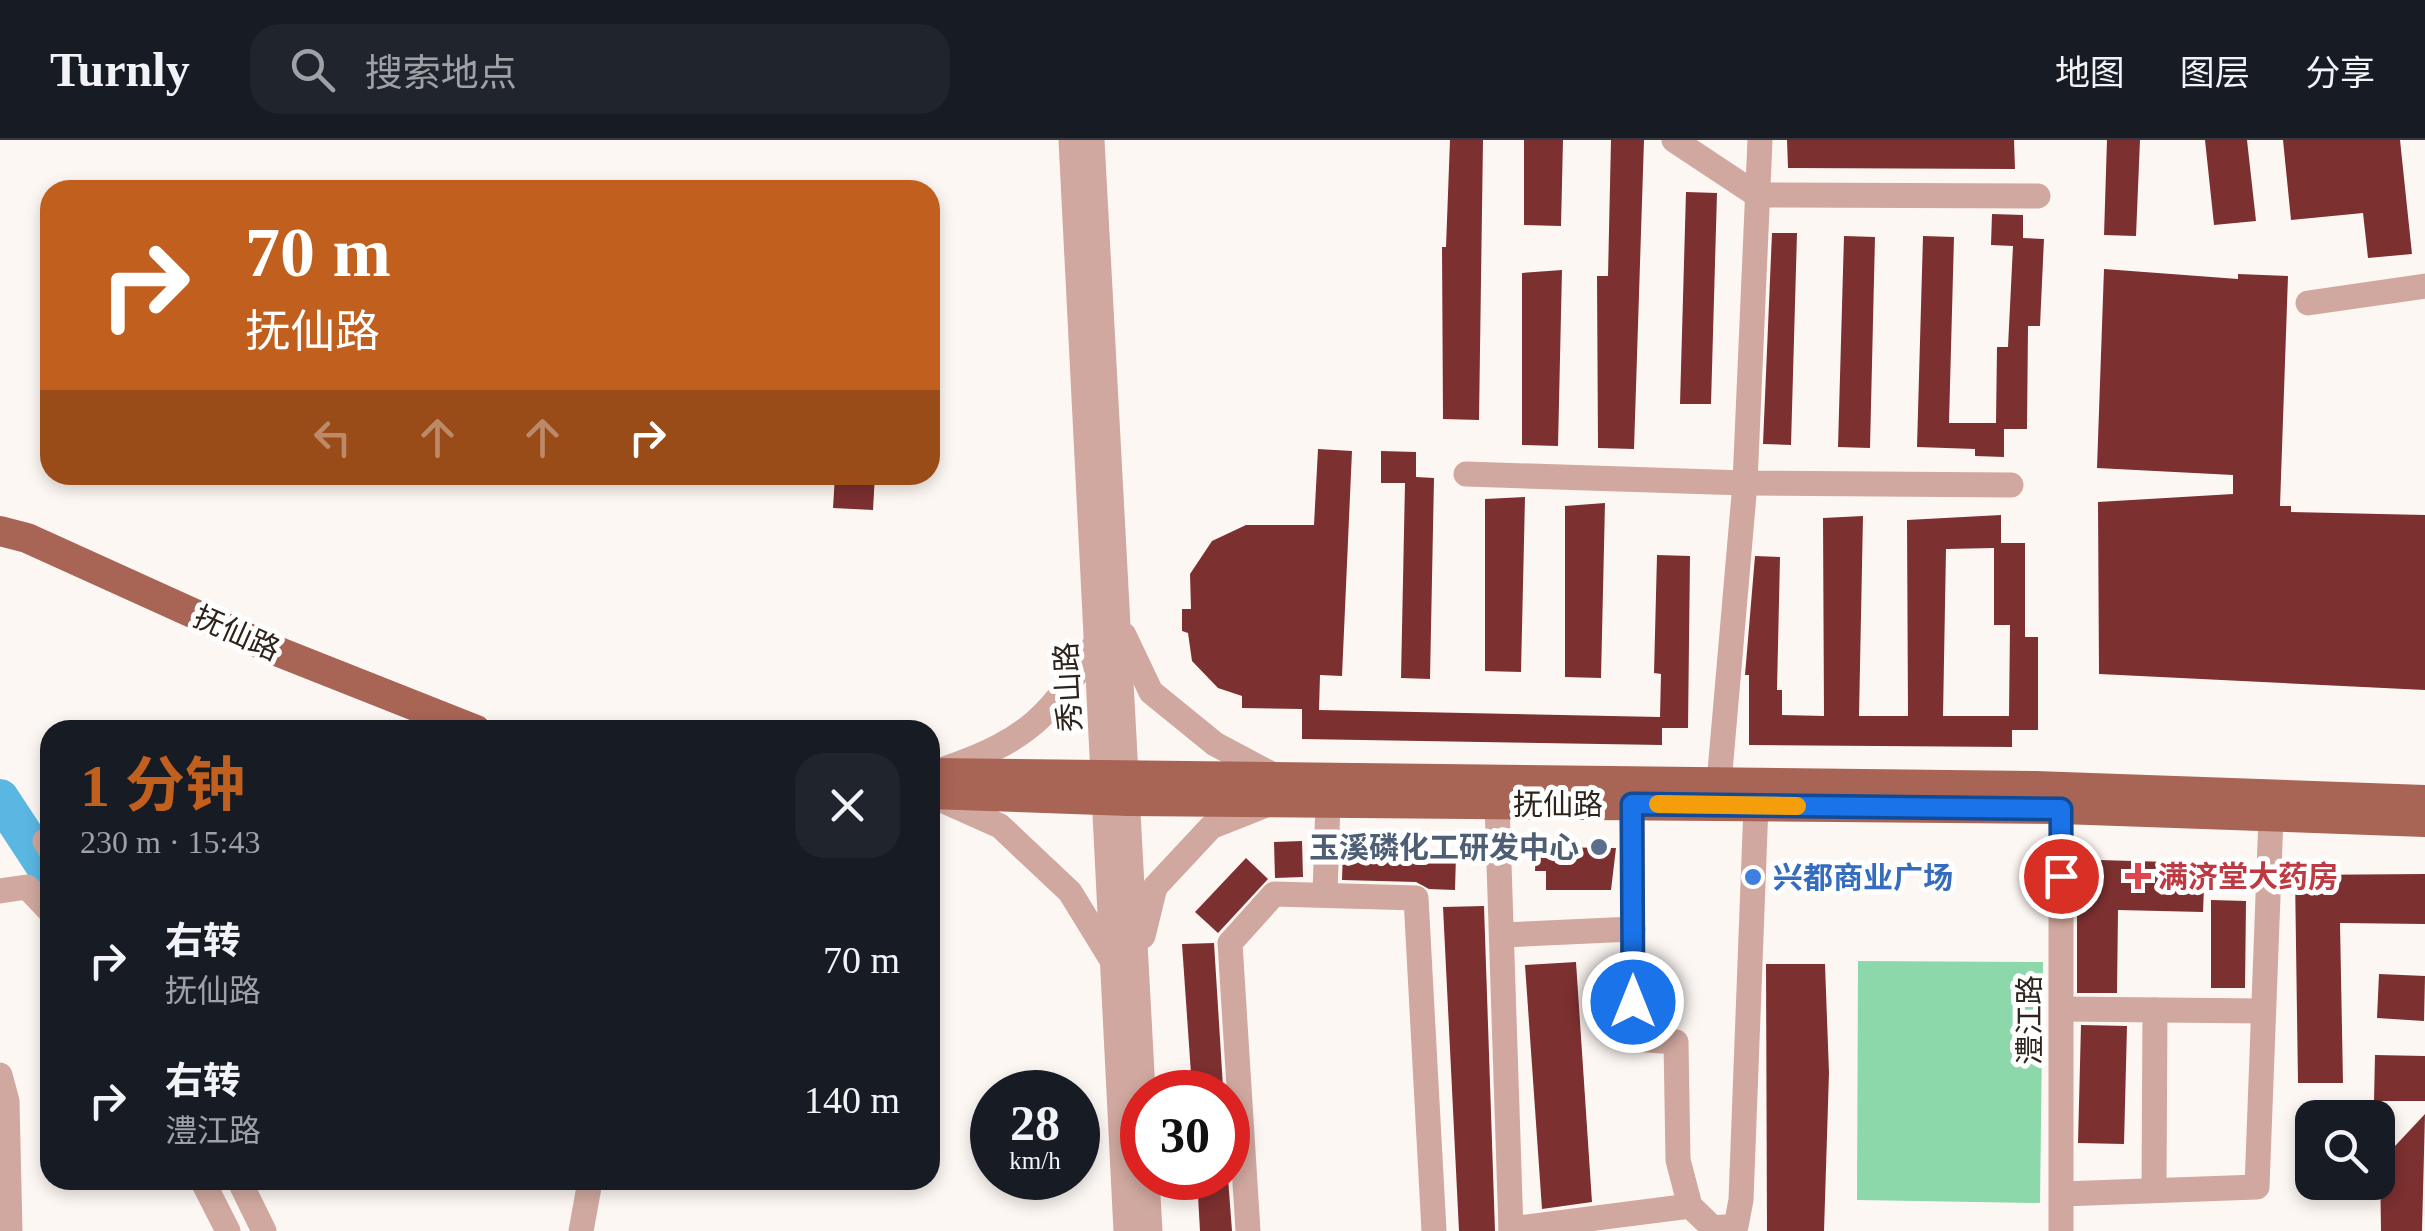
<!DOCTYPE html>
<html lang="zh">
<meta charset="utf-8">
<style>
:root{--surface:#171b24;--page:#20242c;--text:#f1f3f6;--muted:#9ea1a6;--line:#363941;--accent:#c05f1e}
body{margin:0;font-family:"Times New Roman","Noto Sans SC",serif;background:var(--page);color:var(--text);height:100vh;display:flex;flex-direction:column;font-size:38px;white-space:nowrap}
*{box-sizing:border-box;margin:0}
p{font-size:32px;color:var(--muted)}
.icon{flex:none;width:55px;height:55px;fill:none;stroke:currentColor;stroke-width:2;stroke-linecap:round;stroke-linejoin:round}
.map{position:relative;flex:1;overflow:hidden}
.sheet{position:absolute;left:40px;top:580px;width:900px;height:470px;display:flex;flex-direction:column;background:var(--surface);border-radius:30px;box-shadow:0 5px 15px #0003}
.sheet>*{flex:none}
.hud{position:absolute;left:40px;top:40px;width:900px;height:305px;border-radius:30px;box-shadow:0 5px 15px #0003;background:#c05f1e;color:#fff;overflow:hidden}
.tools{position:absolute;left:2295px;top:960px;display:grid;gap:20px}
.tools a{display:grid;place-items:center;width:100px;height:100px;border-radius:20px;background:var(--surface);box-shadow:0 5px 15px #0003;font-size:50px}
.speed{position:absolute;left:970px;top:930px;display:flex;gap:20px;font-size:50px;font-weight:700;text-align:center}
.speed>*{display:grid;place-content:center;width:130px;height:130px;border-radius:50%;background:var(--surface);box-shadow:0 5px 15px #0003;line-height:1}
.speed small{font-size:25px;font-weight:400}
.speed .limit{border:15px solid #d22;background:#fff;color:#111}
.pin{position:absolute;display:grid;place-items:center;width:85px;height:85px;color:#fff;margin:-42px;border:5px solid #fff;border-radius:50%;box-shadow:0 2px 10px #0007}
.me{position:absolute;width:110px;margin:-55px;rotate:0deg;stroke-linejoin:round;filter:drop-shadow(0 0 8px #0008)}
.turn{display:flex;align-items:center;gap:35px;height:210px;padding:0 40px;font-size:45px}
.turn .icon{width:130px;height:130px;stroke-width:2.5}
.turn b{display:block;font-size:70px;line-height:85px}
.lanes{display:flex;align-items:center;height:95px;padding:0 40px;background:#0003;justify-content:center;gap:50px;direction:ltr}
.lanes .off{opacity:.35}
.round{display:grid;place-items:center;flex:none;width:105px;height:105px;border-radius:30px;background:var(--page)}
.headline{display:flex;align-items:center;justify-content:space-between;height:170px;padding:0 40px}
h1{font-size:60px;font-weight:700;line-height:75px;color:var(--accent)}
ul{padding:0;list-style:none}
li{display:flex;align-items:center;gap:30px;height:140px;padding:0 40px}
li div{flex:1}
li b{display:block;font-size:38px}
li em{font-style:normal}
header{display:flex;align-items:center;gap:60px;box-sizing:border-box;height:140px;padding:0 50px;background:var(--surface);border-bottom:2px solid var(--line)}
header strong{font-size:48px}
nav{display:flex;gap:55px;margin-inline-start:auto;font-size:35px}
.search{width:700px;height:90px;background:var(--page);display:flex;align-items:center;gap:25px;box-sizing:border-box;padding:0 35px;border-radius:30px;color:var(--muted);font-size:38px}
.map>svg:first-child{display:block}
.green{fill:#8cd8ab}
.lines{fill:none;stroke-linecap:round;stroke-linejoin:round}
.river{stroke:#5ab7e2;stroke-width:38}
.building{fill:#7d3030;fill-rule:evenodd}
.minor{stroke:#d0a89f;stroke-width:25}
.major{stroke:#a86455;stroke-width:30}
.route-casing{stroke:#114b97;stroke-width:25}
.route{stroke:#1a73e8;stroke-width:18}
.slow{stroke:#f59e0b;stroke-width:18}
.service-dot{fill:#5c6f8a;stroke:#fff;stroke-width:4}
.health-dot{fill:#e0444e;stroke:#fff;stroke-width:4}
.shop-dot{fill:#3f7fe0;stroke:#fff;stroke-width:4}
.labels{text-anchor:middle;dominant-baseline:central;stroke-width:10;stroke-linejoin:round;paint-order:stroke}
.street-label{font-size:30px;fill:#2e241c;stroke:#fff}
.service-label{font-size:30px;font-weight:bold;fill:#4e5e75;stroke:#fff;text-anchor:end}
.health-label{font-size:30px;font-weight:bold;fill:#be3a42;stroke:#fff;text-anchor:start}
.shop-label{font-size:30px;font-weight:bold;fill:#366cbe;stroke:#fff;text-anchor:start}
</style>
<header>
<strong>Turnly</strong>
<div class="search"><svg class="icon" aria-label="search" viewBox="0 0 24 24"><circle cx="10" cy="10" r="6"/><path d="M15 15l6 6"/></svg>搜索地点</div>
<nav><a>地图</a><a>图层</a><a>分享</a></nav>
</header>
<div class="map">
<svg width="2425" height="1091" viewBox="0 0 2425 1091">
<rect width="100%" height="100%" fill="#fdf7f3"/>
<!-- green -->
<polygon class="green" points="1858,821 2043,822 2040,1063 1857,1060"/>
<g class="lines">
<!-- river -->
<polyline class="river" points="0,658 50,734"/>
</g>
<!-- building -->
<g class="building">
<polygon points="1450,0 1483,0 1479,280 1443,279 1442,107 1446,107"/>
<polygon points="1524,0 1563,0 1561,86 1524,85"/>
<polygon points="1611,0 1644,0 1634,309 1598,308 1597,136 1608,136"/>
<polygon points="1787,0 2014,0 2015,29 1788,28"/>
<polygon points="2107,0 2140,0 2136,96 2104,95"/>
<polygon points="2205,0 2247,0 2256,81 2214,85"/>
<polygon points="2283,0 2400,0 2412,114 2368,118 2363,73 2291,80"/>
<polygon points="1686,52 1717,53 1711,264 1680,264"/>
<polygon points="1992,74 2023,75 2023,98 2044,99 2040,186 2028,186 2027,289 2004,289 2004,317 1975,316 1975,309 1917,307 1923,96 1954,97 1949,283 1996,283 1997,207 2008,207 2013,106 1991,105"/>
<polygon points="1772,93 1797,93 1791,305 1763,304"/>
<polygon points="1844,96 1875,97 1870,308 1838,307"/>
<polygon points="2104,129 2238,139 2238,134 2288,136 2280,366 2291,366 2291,372 2425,375 2425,550 2099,534 2098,362 2233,354 2233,335 2097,328"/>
<polygon points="1562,130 1558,306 1522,305 1522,133"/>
<polygon points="1318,309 1352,311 1342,536 1320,535 1319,570 1660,577 1661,534 1654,533 1657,415 1690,416 1688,588 1662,588 1662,605 1302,599 1302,569 1242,568 1242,556 1218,548 1192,521 1188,493 1182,491 1182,469 1191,469 1190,434 1212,401 1246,385 1314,385"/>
<polygon points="1381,311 1416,312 1416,337 1434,338 1430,539 1401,538 1405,343 1381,343"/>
<polygon points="835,335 875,335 873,370 833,368"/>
<polygon points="1525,357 1521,532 1485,531 1485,359"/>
<polygon points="1605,363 1601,538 1565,537 1565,366"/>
<path d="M2001,375v28h24v94h13v93h-26v17l-263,-2v-70h-4l10,-119 25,1 -3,133h5v25l42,1 -1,-198 40,-2 -4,200h49l-1,-196zM1994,408v77h16l-1,91h-66l3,-167z"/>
<polygon points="1302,701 1303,737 1275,738 1274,702"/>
<polygon points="1536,707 1616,708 1611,750 1546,750 1546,731 1535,731"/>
<polygon points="1343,710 1456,715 1455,750 1429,749 1416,742 1342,740"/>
<polygon points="1246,718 1268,739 1218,793 1195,772"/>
<polygon points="2098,720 2205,723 2203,772 2118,770 2117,853 2077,853 2077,740"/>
<polygon points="2425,734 2425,784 2340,783 2343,943 2298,943 2295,735"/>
<polygon points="2211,760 2246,761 2245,848 2211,848"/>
<polygon points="1484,766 1495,1091 1459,1091 1443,767"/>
<polygon points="1214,803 1223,947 1192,948 1182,804"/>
<polygon points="1576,822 1592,1062 1542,1069 1525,825"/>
<polygon points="1766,824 1825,824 1829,933 1824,1091 1767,1091"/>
<polygon points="2379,834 2425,836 2424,881 2377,878"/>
<polygon points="2081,885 2127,886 2124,1004 2078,1003"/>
<polygon points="2375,915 2425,916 2425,961 2374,961"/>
<polygon points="2425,974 2422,1091 2381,1091 2380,1022"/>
<polygon points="1197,1038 1228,1038 1232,1091 1200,1091"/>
</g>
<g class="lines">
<!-- minor -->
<g class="minor">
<polyline points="1071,0 1126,1091"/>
<polyline points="1092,0 1143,952"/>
<polyline points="1674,0 1757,55 2038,56"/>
<polyline points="2308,163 2425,146"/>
<polyline points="1466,334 1745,343 2011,345"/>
<polyline points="1124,495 1151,552 1215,604 1277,637"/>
<path d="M944,629c85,-29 108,-54 154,-130"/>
<polyline points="1719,643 1745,343 1760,0"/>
<polyline points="935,657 1000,686 1070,752 1113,822"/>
<polyline points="1497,663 1511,1091"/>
<polyline points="1632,664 1633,899 1676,902 1678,1020 1690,1066 1713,1088 1736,1086 1741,1060 1756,665"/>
<polyline points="2061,669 2061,1091"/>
<polyline points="45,701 50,709"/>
<polyline points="0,751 27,747 50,771"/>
<polyline points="1325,754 1328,662"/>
<polyline points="1502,795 1633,789"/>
<polyline points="1143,796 1155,747 1211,687 1264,666"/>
<polyline points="2062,869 2263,871"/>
<polyline points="0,935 7,961 10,1091"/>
<polyline points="1147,1038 1150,1091"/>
<polyline points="202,1040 228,1091"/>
<polyline points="239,1040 264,1091"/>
<polyline points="2154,1048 2155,870"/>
<polyline points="2062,1054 2257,1047 2271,677"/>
<polyline points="1511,1089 1690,1066"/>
<polyline points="581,1091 589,1047"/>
<polyline points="1248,1091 1230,803 1274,754 1416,758 1434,1091"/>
</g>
<!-- major -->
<g class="major">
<polyline points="0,391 27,398 274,510 476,590"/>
<polyline points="930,633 2035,646 2425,660"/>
<polyline points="930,654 1128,661 2061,669 2425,682"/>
</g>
</g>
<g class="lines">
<defs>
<polyline id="route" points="1633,862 1632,664 2061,669 2061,736"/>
</defs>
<!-- route casing -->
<use href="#route" class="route-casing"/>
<!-- route -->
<use href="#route" class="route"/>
<!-- slow -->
<polyline class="slow" points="1658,664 1797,666"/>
</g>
<!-- markers -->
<circle class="service-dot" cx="1599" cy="707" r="10"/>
<path class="health-dot" d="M2133 721h10v10h10v10h-10v10h-10v-10h-10v-10h10z"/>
<circle class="shop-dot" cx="1753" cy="737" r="10"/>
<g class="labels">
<!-- street labels -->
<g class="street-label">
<text transform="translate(237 493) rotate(24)">抚仙路</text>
<text transform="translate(1068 547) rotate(-93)">秀山路</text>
<text x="1558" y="664">抚仙路</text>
<text transform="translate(2029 880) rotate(-90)">澧江路</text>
</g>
<!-- service labels -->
<g class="service-label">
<text x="1579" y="707">玉溪磷化工研发中心</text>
</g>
<!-- health labels -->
<g class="health-label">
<text x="2158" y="736">满济堂大药房</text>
</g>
<!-- shop labels -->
<g class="shop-label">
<text x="1773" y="737">兴都商业广场</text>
</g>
</g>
</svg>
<div class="tools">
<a><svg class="icon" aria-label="search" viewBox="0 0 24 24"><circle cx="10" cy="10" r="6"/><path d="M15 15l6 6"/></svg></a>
</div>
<div class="speed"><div>28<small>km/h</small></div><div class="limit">30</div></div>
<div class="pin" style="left:2061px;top:736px;background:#d93025"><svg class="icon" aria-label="arrive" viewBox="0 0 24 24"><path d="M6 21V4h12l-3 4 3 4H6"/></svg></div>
<svg class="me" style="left:1633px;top:862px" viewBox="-20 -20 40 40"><circle r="17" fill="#1a73e8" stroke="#fff" stroke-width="3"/><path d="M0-11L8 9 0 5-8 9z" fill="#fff"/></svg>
<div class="hud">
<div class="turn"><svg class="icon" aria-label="right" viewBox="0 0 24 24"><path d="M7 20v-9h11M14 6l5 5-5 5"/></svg><div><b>70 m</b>抚仙路</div></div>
<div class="lanes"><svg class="icon off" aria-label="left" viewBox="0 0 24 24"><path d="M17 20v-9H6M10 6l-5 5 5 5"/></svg><svg class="icon off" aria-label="ahead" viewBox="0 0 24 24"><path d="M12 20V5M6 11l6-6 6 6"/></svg><svg class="icon off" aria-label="ahead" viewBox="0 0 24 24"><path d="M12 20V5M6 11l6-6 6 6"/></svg><svg class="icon" aria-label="right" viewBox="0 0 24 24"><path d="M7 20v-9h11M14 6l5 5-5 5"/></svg></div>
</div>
<section class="sheet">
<div class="headline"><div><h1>1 分钟</h1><p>230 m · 15:43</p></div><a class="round"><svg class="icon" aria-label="close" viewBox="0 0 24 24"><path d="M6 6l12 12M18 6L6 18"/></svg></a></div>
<ul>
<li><svg class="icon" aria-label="right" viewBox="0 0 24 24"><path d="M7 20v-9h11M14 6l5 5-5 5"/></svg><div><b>右转</b><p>抚仙路</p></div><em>70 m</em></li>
<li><svg class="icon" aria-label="right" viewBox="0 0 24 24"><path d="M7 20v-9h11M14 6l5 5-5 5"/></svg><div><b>右转</b><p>澧江路</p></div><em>140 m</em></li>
</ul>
</section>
</div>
